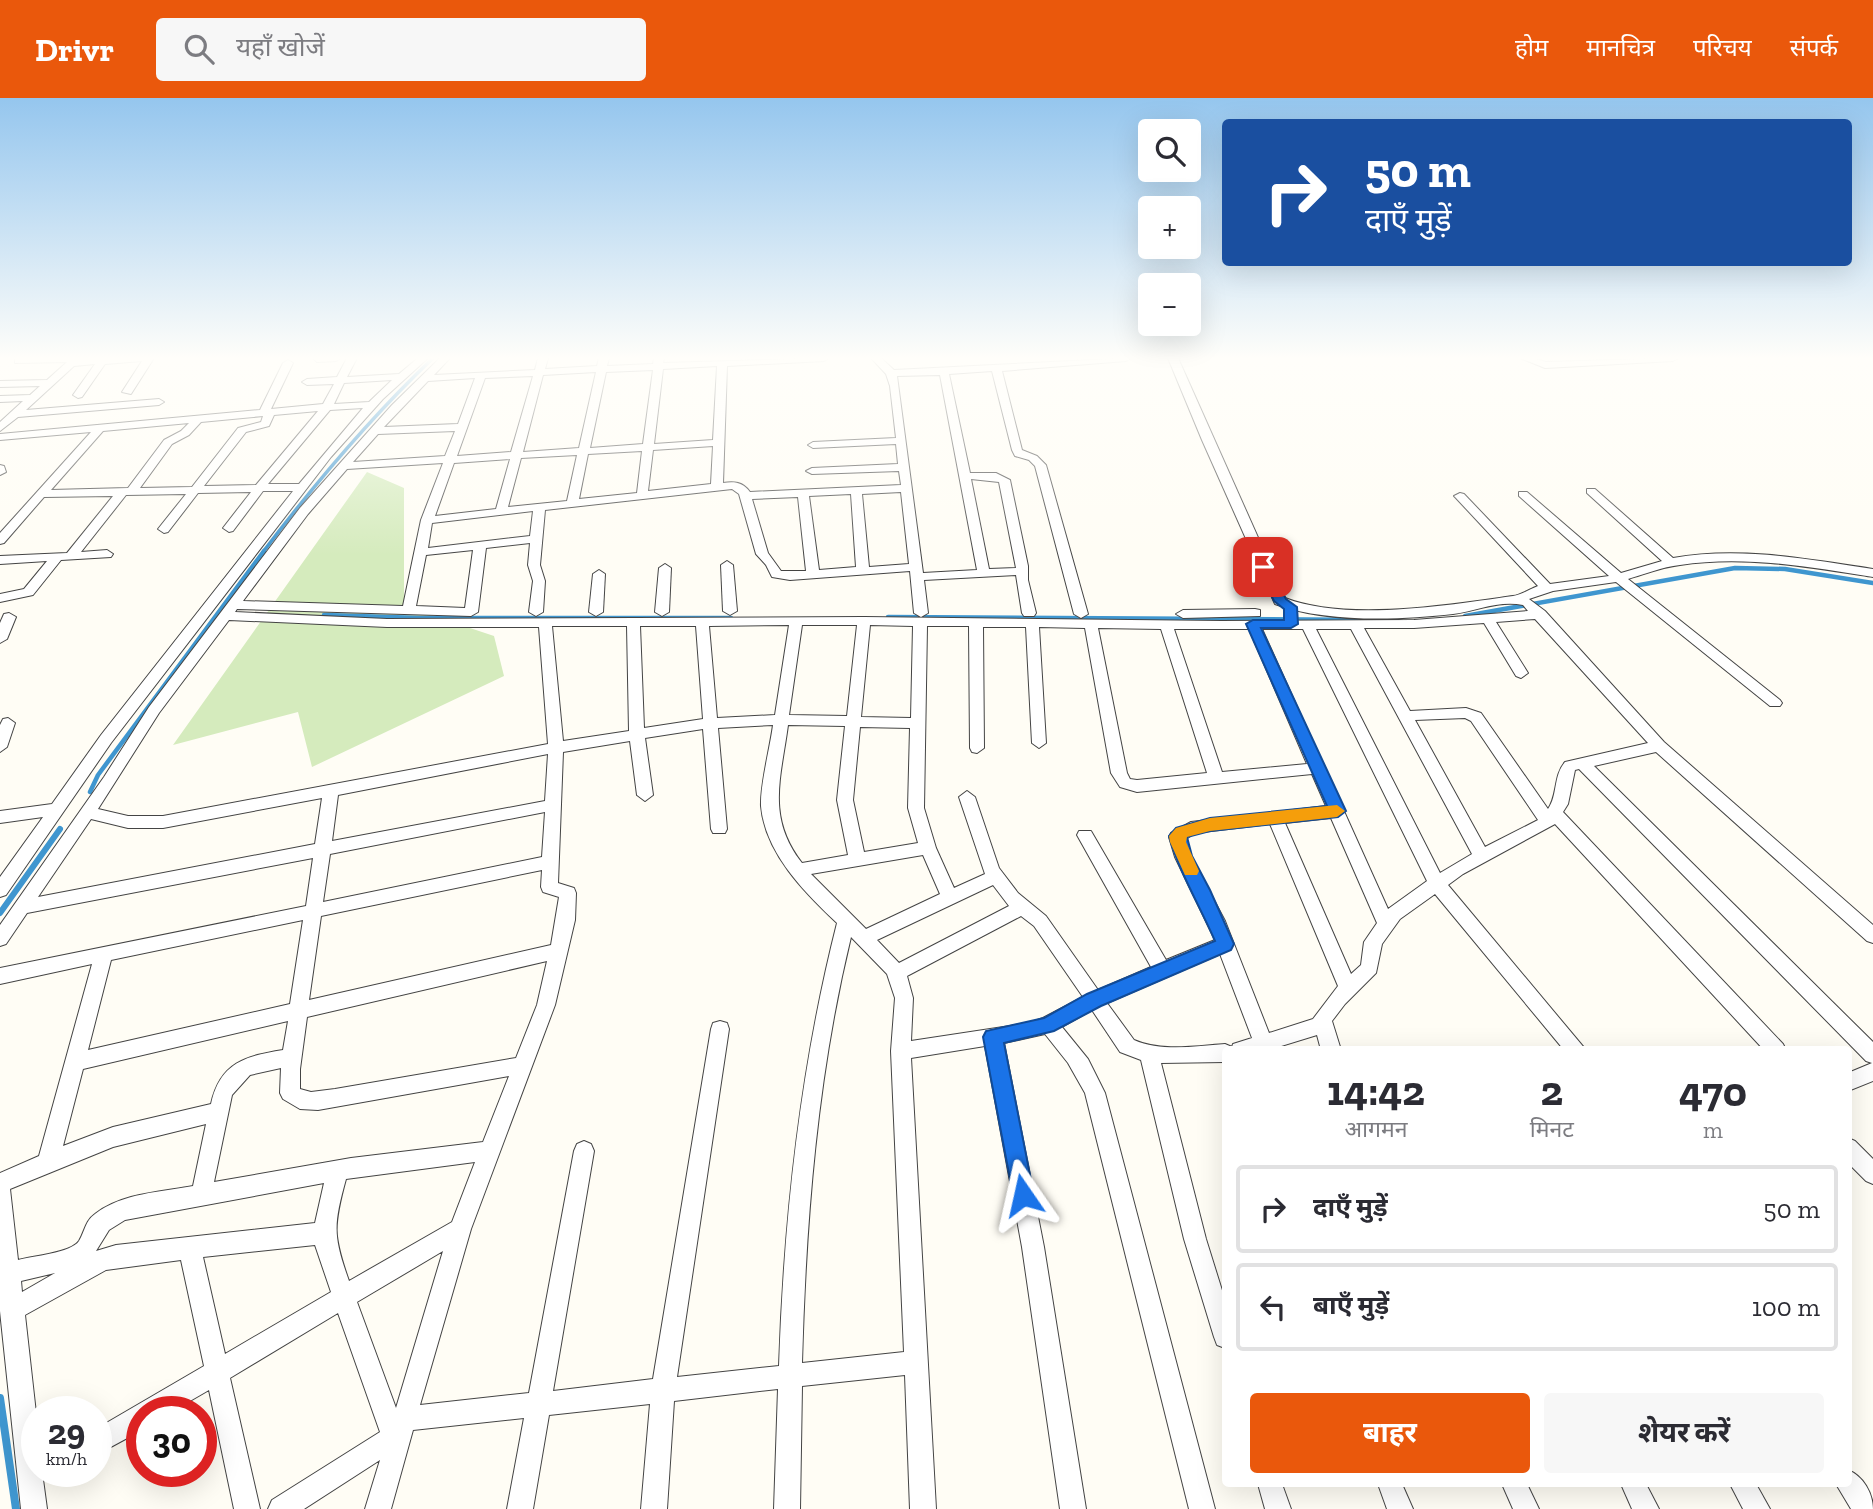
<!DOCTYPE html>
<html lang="hi">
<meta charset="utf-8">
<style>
:root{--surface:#fff;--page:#f7f7f7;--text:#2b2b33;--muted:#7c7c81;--line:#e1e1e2;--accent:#ea580c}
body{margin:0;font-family:"Zilla Slab","Noto Sans Devanagari",serif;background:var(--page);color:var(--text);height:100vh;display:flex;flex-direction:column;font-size:26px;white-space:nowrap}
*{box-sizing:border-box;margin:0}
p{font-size:23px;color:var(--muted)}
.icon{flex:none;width:38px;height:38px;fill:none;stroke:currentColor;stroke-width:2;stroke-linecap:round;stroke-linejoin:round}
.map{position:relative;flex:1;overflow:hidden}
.drawer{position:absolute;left:1222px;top:948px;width:630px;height:441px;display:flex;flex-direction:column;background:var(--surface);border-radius:7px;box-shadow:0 7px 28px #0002}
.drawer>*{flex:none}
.top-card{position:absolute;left:1222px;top:21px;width:630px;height:147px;border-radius:7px;box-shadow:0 7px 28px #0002;background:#1a4fa0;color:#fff;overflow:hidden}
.controls{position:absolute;left:1138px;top:21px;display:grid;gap:14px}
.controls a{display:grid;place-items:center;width:63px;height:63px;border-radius:7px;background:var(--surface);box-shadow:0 7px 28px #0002;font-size:35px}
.speed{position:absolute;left:21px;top:1298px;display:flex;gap:14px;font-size:35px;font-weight:700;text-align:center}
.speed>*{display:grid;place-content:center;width:91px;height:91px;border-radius:50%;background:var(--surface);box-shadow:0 7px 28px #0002;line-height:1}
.speed small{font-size:18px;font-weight:400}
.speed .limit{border:10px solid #d22;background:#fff;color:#111}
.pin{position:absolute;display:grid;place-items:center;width:60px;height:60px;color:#fff;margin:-30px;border-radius:14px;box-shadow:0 4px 10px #0006}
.me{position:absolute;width:77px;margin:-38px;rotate:349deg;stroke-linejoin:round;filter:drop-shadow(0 0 5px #0008)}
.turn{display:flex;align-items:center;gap:24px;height:147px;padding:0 28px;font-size:32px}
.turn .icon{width:91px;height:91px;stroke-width:2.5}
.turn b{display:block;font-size:49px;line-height:60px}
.eta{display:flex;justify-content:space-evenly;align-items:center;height:119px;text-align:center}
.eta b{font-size:42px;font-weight:700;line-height:49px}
.cta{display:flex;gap:14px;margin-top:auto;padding:14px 28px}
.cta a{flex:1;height:80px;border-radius:7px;background:var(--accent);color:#fff;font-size:28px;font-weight:700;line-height:80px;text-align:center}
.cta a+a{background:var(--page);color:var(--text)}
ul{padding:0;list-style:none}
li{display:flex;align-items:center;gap:21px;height:88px;margin:0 14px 10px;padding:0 14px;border:4px solid var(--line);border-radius:7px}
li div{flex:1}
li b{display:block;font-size:26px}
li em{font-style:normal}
header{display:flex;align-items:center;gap:42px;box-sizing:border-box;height:98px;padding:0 35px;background:var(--accent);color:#fff}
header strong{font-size:33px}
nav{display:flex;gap:38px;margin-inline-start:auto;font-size:24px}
.search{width:490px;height:63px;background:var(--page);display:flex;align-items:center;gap:18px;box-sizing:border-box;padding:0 24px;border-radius:7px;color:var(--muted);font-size:26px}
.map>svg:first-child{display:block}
.green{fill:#d5ebbd}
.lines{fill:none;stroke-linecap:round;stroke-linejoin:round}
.stream-far3{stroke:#3f96cf;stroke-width:3.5}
.stream-far2{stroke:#3f96cf;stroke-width:4.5}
.stream-far1{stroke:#3f96cf;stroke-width:6}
.stream{stroke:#3f96cf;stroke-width:8}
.minor-casing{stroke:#444;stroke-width:2}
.minor{fill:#fff;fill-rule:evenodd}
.route{fill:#1a73e8;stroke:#114b97;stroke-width:2}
.slow{fill:#f59e0b}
</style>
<header>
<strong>Drivr</strong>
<div class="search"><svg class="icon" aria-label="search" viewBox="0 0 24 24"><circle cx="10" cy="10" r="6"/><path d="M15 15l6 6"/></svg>यहाँ खोजें</div>
<nav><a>होम</a><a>मानचित्र</a><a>परिचय</a><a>संपर्क</a></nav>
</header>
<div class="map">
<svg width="1873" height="1411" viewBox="0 0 1873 1411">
<rect width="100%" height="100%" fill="#fffdf5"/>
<!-- green -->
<polygon class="green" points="367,374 404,390 404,508 494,538 504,578 312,669 298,614 173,647"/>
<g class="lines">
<!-- stream-far3 -->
<path class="stream-far3" d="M263,454c53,-70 106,-133 170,-194"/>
<!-- stream-far2 -->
<g class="stream-far2">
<polyline points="324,517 421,520 731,520"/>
<polyline points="1465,518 1735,470 1785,471 1873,485"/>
<polyline points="888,519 1379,522"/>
<polyline points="90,694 98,677 264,453"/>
</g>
<!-- stream-far1 -->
<polyline class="stream-far1" points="0,815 60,731"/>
<!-- stream -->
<polyline class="stream" points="0,1300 16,1411"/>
<defs>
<g id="minor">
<polygon points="18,260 154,260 131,296 122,294 142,263 105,266 82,299 78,300 73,297 95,266 74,268 26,312 159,301 164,304 159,307 18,319 0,333 0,324 23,303 0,304 0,298 30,297 40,288 0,289 0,283 47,282 67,264 15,265 15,261"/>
<polygon points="313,260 341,260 336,263 317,264"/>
<path d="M347,260h10l-10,19 52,-3 19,-16h10l-45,41 -52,58 -220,286 -105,152 -6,2v-20l43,-60 -43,6v-12l52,-7 49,-69 192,-244h-30l-30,40 -4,1 -6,-4 28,-36 -53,1 -30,39 -4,1 -6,-4 28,-35 -60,1 -45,57 26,-2 6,4 -2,3 -50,3 -28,35 -33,7v-8l24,-5 23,-28 -47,3v-8l67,-3 46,-57 -69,1 -40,46 -4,1v-11l91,-101 -91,8v-6l260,-24 23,-47 5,-3 5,3 -22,46 52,-5 11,-20 -27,1 -5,-3 5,-3 30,-2zM392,282l-23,22 -35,2 10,-21zM363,310l-64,76h-31l62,-74zM318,313l-62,74 -52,1 42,-54 23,-6 5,-11zM263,318l-2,6 -23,6 -46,59 -52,1 32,-44 17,-9 12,-13zM189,325l-8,8 -17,9 -36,48 -77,2 52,-59z"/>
<path d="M440,260h10l-16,17 101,-5 3,-12h10l-3,11 52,-3 2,-8h10l-2,8 46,-2 1,-6h10l-1,5 166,-5 -5,3 -97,5 -4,117c11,-2 20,-1 27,9l151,-7 -2,-14 -87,3 -6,-3 6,-3 86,-4 -2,-20 -83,4 -5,-3 5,-3 83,-4 -6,-52 -4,-12 -15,-16h10l13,12 237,-12 -5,3 -124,10 20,79 15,6 9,9 42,149 -7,4 -7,-4 -39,-148 -6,-6 -14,-4 -3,-6 -20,-79 -43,3 21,99h26l14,7 18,86v14l8,33 -2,3h-10l-2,-3 -6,-38 -92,5 4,33 -7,4 -7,-4 -4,-42 -120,9 -18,-3 -6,-12 -10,-11 -17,-60 -7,-5 -187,21 -5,55 5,16 -2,31 -7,4 -7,-4 4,-31 -5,-16 2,-22 -44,5 -8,64 -7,4 -234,-7 -2,3 152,7 477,-2 357,4 193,-1 114,-9 -5,-6c-24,-5 -47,6 -70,9 -53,6 -127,9 -178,-10l-73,-164 -34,-82h10l107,240c62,24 164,7 228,-2 8,-1 17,-7 25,-10l-82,-88 -2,-2 6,-3 4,1 86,90 59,-8 -90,-80v-4h8l94,81 41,-12 -75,-68v-4h8l78,69c66,-12 135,1 200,11v8c-63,-10 -129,-22 -193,-12 -18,2 -35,9 -52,14l152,121 2,3 -2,3h-10l-154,-124 -63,9 -24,8 16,12 119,131 209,183v18l-6,-2 -211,-189 -62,14 279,276v39l-25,10v-18l24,-10 -6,-2 -287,-292 -4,1 -7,34 -5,8 220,232 3,6h-22l-209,-226 -92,50 -15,11 138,165h-22l-129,-156 -35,25 -18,25 -6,29 -31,31 -13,17 9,29h-20l-4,-15 -49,15h-43v12l-64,1 45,176 19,61v48l-8,-3 -3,-8 -30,-98 -43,-179 -21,-8 -28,-42 -30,17 26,32 17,34 110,416h-26l-104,-416 -17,-30 -23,-29 -41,9 40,204 42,262h-26l-38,-262 -37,-201 -74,12 25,451h-26l-5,-134 -103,11 -2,123h-26l4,-120 -104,12 -7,108h-26l9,-105 -101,11 -16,94h-26l17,-91 -111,12 -22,79h-26l15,-49 -76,49h-36l4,-9 108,-68 -42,-119 -108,65 30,131h-26l-25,-119 -38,22h-29v18l-46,25v-26l108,-63 -23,-106 -75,10 -81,45 12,107v50h5l5,37h-26l-21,-198v-138l39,-17 53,-192 -92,20v-16l306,-62 7,-48 -286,55 -21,31 -6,2v-21l104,-148 45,-70 151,-199 92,-103zM717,268l-4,74 -59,4 9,-75zM653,272l-10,74 -53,4 16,-76zM596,274l-17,76 -56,4 20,-77zM940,277l37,195 -54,3 -26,-197zM533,278l-22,76 -54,4 28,-78zM475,280l-17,46 -74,3 44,-46zM455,333l-10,25 -92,6 25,-28zM713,348l-2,38 -63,7 5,-41zM642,353l-5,42 -58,6 9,-45zM577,357l-10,46 -59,6 13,-49zM510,361l-14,50 -61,7 19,-53zM443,365l-22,57 -18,86 -160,-5 65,-87 39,-45zM971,381l28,3 17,86 -27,1zM901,394l8,72 -40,3 -7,-73zM851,396l5,73 -37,3 -10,-74zM798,399l8,74h-25l-13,-18 -16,-54zM533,413l-3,25 -102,12 4,-25zM473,452l-8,58 -49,-2 10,-51zM1535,521l113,124 -83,19c-12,14 -7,33 -17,47l-67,-96 -15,-5 -56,3 -46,-83h50l70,-5 32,53 5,2 7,-5 -32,-51zM229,522l158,7h152l9,117 -385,72h-35l-30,-7 61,-96zM789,527l-14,90 -58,3 -8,-92zM802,527h55l-10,91 -58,-1zM870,527l43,1 -2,92 -50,-1zM552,528h75l2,105 -66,10zM640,528h56l7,93 -59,9zM927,528h42l1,122 2,4 5,1 7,-5 -1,-121h43l6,116 7,5 7,-5 -7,-116 46,1 26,145 9,14 17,5 175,-18 14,32 -135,16 -20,11 -2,4 6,20 40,83 -49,20 -75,-129h-12l-2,4 74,132 -53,23 -52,-74 -28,-23 -19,-25 -24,-71 -8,-6 -8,6 26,77 -31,14 -18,-40 -12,-40zM1098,530l63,1 46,144 -70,7 -7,-1 -3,-6zM1174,531h75l58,135 -85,8zM1262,531h41l124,252 -39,28zM1316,531h35l121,225 -32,19zM1465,620l6,3 67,99 -53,27 -70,-127zM773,627c-3,23 -13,60 -12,81 4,47 44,87 76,117 -37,146 -53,293 -58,443l-102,11 52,-348 -2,-6 -7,-2 -7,2 -2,6 -58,350 -100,12 41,-240 -3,-7 -7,-3 -7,3 -3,7 -45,242 -109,12 51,-176 84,-224 20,-85 1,-27 -2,-5 -16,-5 5,-131 67,-11 7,54 8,6 8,-6 -8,-57 58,-9 8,100 2,4h12l2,-4 -9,-101zM788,627l57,1 -8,74 11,55 -46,8c-36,-46 -21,-85 -14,-138zM860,629l50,1 -2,80 10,35 -54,9 -11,-52zM548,656l-3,47 -213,40 6,-46zM322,700l-7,46 -277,53 53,-78 37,9h35zM545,714l-3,45 -219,45 7,-48zM1331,720l46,105 -13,19 -3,23 -10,9 -66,-151zM1270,726l68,162 -25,33 -44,14 -44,-112 -34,-64 -5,-18 9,-6zM923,757l17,39 -74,35 -55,-55zM542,772l-1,17 2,5 16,5 -8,48 -242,55 12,-84zM993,787l16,21 -110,57 -22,-23zM1021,818l13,10 49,71 -40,21 -14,5 -118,18 2,-43 -6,-22zM303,822l-13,84 -202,46 23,-90zM851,839l36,37 8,24 -4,53 13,301 -102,11c4,-144 15,-286 49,-426zM1220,856l32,84 -19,6 -1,3 -7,-3c-29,2 -64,8 -91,-4l-27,-37zM547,863l-10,44 -21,53 -181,31 -24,3 -11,-3v-20l7,-52zM288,923l-5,29c-37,6 -63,12 -72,54l-98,23 -50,19 20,-77zM281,970l-1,25 3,6 17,10 18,1 191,-34 -26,66 -132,16 -137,24 18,-87 18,-20zM206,1026l-13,62c-32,6 -71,7 -98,28 -10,7 -10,17 -16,27 -8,12 -47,15 -61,19l-8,-71 103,-42zM475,1064l-23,60 -103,59c-16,-45 -16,-55 -3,-102zM324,1085l-9,40 -199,22 -20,6 13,-21 16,-10zM315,1147l16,47 -106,62 -22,-97zM443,1153l-47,157 -39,-106zM55,1175l-33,19 -1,-11z"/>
<polygon points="1520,260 1533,260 1546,264 1678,260 1673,263 1545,270"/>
<polygon points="0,367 4,368 6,374 0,377"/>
<polygon points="727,463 733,467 737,513 730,517 723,513 721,467"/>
<polygon points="665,466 671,470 669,514 662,518 655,514 659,470"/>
<polygon points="599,472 605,476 603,514 596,518 589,514 593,476"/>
<polygon points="1255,511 1260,512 1260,518 1183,520 1176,516 1183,512"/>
<polygon points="9,515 16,519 7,541 0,545 0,525 4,516"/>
<polygon points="8,620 15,625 7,649 0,654 0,627 3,621"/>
<polygon points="1848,1040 1855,1043 1873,1061 1873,1086 1866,1083 1848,1065"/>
<path d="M1848,1372c15,6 25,23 25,39h-22l-15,-25h12z"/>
<polygon points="1258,1386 1282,1386 1291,1411 1265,1411"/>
<polygon points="1378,1386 1402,1386 1413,1411 1387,1411"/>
<polygon points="1502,1386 1527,1386 1539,1411 1513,1411"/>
<polygon points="1621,1386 1646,1386 1659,1411 1632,1411"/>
<polygon points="1730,1386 1756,1386 1770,1411 1743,1411"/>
</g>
</defs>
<!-- minor casing -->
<use href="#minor" class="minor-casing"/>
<!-- minor -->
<use href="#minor" class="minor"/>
</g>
<!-- sky -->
<linearGradient id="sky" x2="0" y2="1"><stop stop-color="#95c6ee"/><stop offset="0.57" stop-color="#fffefa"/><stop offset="1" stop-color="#fffefa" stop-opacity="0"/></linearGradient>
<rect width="1873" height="457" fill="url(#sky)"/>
<!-- route -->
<path class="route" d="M1263,465l6,4 17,32 11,8 1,17 -7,4h-30l85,183 -8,6 -128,14 -23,6 5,19 18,34 24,54 -3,6 -130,56 -47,25 -50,12 30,152 -3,7 -8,3 -7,-3 -3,-7 -30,-158 3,-6 58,-13 43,-24 128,-53c-15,-35 -36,-69 -46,-105l7,-8 34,-10 117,-12 -81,-182 7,-4h31v-11l-10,-8 -17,-34z"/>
<!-- slow -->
<polygon class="slow" points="1337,707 1345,713 1337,719 1210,733 1187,739 1186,744 1199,773 1197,777 1185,777 1170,744 1169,738 1176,730 1210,720"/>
</svg>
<div class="controls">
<a><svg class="icon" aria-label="search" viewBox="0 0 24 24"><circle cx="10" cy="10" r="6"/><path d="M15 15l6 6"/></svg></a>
<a>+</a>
<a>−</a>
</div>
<div class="speed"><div>29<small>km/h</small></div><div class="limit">30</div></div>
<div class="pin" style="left:1263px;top:469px;background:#d93025"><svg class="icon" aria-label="arrive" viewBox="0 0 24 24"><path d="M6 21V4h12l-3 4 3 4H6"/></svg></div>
<svg class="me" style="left:1023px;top:1097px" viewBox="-20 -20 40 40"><path d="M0-17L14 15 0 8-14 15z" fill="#1a73e8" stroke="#fff" stroke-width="4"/></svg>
<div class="top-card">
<div class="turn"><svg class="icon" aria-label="right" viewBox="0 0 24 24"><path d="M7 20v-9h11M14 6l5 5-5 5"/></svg><div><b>50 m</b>दाएँ मुड़ें</div></div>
</div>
<section class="drawer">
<div class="eta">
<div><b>14:42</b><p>आगमन</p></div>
<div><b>2</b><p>मिनट</p></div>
<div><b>470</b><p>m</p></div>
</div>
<ul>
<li><svg class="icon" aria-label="right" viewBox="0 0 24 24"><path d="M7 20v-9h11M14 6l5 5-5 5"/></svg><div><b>दाएँ मुड़ें</b></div><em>50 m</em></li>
<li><svg class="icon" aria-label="left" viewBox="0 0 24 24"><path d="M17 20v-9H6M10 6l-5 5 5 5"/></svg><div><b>बाएँ मुड़ें</b></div><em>100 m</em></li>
</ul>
<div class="cta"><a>बाहर</a><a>शेयर करें</a></div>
</section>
</div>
